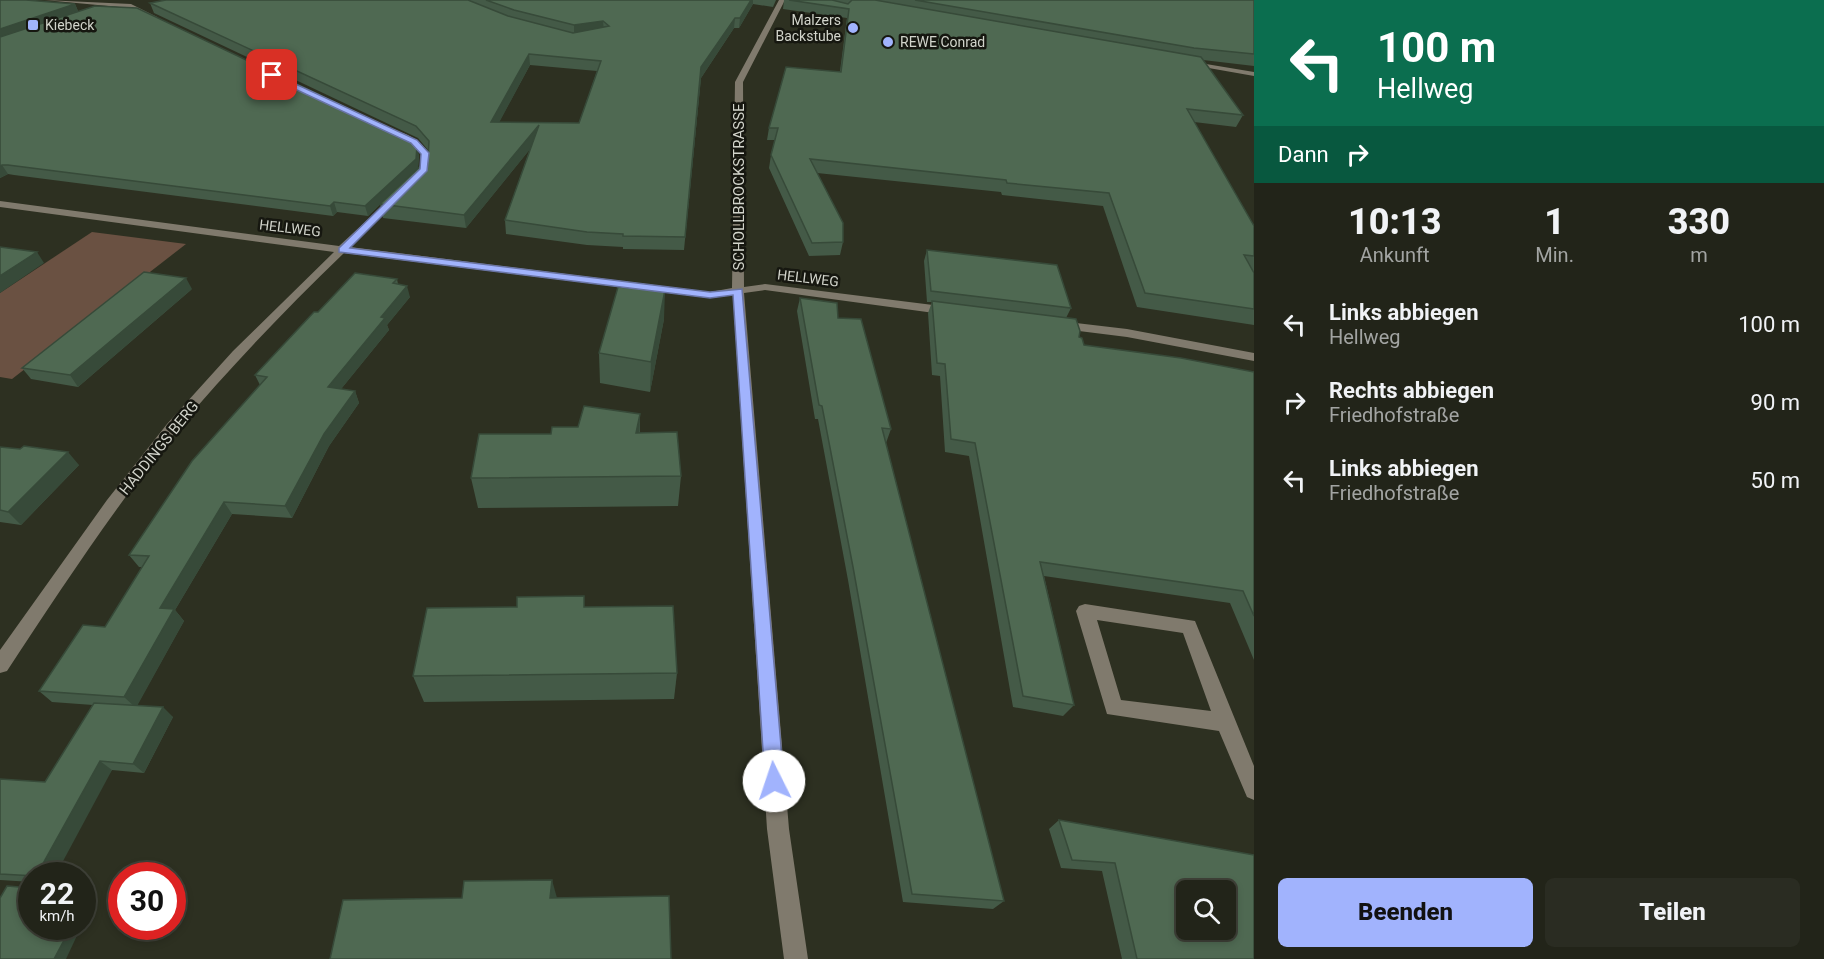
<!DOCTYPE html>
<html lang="de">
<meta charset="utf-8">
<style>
:root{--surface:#222419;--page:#2a2c22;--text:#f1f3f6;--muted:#a2a4a2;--line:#3f4138;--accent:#a1b3fd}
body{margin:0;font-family:Roboto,sans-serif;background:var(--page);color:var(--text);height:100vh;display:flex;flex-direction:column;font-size:22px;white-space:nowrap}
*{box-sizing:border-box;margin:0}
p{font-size:20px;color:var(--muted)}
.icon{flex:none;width:33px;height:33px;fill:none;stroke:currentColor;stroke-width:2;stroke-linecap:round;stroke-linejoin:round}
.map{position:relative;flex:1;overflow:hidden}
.sheet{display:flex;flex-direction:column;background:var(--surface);width:570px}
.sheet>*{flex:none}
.banner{background:#0b6e4f;color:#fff;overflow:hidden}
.fabs{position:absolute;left:1176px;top:880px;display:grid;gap:12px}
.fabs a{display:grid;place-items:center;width:60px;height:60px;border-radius:9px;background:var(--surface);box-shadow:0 3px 9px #0003,0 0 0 2px var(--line);font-size:30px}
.speed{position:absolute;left:18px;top:862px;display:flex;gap:12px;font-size:30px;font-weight:700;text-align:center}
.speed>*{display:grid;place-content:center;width:78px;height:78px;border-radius:50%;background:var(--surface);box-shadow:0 3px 9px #0003,0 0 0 2px var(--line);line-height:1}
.speed small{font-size:15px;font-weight:400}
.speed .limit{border:9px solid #d22;background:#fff;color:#111}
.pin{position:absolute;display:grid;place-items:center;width:51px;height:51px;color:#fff;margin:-26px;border-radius:12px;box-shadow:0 3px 9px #0006}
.me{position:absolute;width:66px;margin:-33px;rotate:356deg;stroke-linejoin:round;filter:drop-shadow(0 0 4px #0008)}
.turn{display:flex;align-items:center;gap:21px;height:126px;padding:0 24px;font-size:27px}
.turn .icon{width:78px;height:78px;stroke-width:2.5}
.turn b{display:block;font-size:42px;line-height:51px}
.then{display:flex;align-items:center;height:57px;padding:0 24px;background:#0003;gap:12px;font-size:22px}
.eta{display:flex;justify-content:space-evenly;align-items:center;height:102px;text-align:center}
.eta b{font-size:36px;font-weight:800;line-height:42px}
.action{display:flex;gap:12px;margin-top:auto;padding:12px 24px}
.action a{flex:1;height:69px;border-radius:9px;background:var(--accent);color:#111;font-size:24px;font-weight:800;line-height:69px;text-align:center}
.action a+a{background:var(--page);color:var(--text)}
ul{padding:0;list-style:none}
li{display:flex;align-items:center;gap:18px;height:78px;padding:0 24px}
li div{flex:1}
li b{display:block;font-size:22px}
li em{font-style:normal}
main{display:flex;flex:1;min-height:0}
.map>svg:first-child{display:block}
.green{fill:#6a5142}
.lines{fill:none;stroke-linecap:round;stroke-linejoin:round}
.minor{fill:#807a6d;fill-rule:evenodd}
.wall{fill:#445a47;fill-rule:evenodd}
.shaded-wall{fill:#374a39}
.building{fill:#4f6952;stroke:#374a39;stroke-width:1.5;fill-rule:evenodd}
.route{fill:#a1b3fd;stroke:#6974a4;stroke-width:1.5}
.poi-dot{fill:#a1b3fd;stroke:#161710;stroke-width:2}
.labels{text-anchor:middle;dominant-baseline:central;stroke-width:5;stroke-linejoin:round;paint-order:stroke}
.far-poi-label{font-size:14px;fill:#d2d4cb;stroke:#161710;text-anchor:start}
.far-street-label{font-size:14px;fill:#d2d4cb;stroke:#161710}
.street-label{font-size:15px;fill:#d2d4cb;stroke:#161710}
</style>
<main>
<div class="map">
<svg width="1254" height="959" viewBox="0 0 1254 959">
<rect width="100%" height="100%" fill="#2d3021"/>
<!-- green -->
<polygon class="green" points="92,232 186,244 12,379 0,377 0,293"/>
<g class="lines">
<!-- minor -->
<g class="minor">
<polygon points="44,0 131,4 157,17 152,18 130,8"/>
<path d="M779,0h6l-42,82 1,205 21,-3 184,23 6,4 -6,4 -184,-25 -21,3 45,536 19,130h-24l-17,-130 -34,-534 -23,3 -366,-45c-58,56 -114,114 -166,176 -62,76 -117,160 -171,242l-7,2v-23l107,-150 60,-76 66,-73 101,-99 -334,-45v-6l339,45 57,-52 5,3 -2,2 -49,48 360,45 22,-4 3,-206z"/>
<polygon points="1188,61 1254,72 1254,76 1186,64"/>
<path d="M392,131c15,0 28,11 37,22v17l-11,10 -8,-2 10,-9 1,-15 -10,-10 -19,-9z"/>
<polygon points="1059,321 1127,329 1254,353 1254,361 1127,337 1055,328 1053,325"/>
<path d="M1085,604l110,17 59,145v34l-7,-3 -28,-66 -112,-17 -31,-103 3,-5zM1097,620l86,13 28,78 -90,-11z"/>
</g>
</g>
<!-- wall -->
<g class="wall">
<polygon points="0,0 75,4 78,11 419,155 418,168 368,216 337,212 333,216 14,175 8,174 0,178"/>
<path d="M166,0h610l-3,7 -20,-3 -14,24h-5l-33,50 -17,172 -61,-1v-2l-36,-2 -81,-11 -1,-14 25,-71 -64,79 -83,-10 -3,-14 48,-45v-9l-10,-12 -264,-125 -4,-10zM530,65l67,6 -18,52 -80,-1z"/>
<polygon points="784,0 1254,0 1254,66 1203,60 1243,115 1236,127 1194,122 1254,226 1254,271 1253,271 1254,273 1254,325 1137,307 1103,206 1002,195 1001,192 817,173 843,242 840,255 809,256 769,168 771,155 775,140 767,140 769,128 840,71 847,18 783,9"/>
<polygon points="927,250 1071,308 1066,318 1084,345 1254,372 1254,660 1230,603 1044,576 1074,705 1063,716 1013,707 969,456 945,452 940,376 932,375 928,313 932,302 927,302 924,261"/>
<polygon points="397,279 398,284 410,297 387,325 389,330 341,389 355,391 359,403 329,446 292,518 232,514 175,610 184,621 137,705 173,717 144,773 112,770 32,876 32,882 0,880 0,779 45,782 93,705 52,702 39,691 105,627 142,567 139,567 129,555 260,385 255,375 318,312"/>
<polygon points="192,289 78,387 31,379 22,368"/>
<polygon points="800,298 838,318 891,429 886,443 1004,901 993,909 903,902 848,580 818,419 815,419 797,311"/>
<polygon points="664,319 650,392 600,383 599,353"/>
<polygon points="640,414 640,433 681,476 678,506 478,508 471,478 551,434 578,427"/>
<polygon points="0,447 79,465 21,525 0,522"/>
<polygon points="585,607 677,673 674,699 424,702 413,676"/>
<polygon points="1059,820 1254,959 1122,959 1102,871 1061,868 1049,829"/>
</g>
<!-- shaded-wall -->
<g class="shaded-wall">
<polygon points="751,0 753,0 753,4 739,28 740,18"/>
<polygon points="75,4 78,11 0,38 0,29"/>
<polygon points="735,18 734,28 701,78 684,250 701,67"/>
<polygon points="603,21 604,31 574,35 574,25"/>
<polygon points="529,54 530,65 493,134 491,122"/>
<polygon points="539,125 540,137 466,228 464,215"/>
<polygon points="417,146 419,155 418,168 368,216 365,206"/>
<polygon points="2,165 8,174 0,178 0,166"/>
<polygon points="334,202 337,212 333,216 330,206"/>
<polygon points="37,252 44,263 0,293 0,276"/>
<polygon points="186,278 192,289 78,387 70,375"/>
<polygon points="407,286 410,297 387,325 389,330 333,399 328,387 381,317"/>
<polygon points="665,290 664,319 650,392 651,362"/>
<polygon points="355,391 359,403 329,446 292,518 285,506 324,434"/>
<polygon points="640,414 639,444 636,433"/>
<polygon points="68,452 79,465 21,525 8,512"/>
<polygon points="224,502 232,514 175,610 184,621 136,708 124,697 160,608"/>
<polygon points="163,707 173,717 144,773 133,764"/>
<polygon points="100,761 112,770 55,876 36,876"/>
<polygon points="552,880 557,898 550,898"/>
<polygon points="89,892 97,896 82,925 82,904"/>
<polygon points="71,927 81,927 66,959 54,959"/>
</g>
<!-- building -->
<g class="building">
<polygon points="0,0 26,0 75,4 0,29"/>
<path d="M166,0h302l40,16 65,17 36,-7 -6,-5 -29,4 -60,-15 -28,-10h265l-11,18h-5l-34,49 -16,170 -62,-1v-2l-36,-2 -82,-12 34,-95 -75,90 -84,-11 48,-45 1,-18 -13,-15 -266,-123zM529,54l72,7 -22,62 -88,-1z"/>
<polygon points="789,0 832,0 848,4 852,0 875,0 1201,57 1243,115 1187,109 1254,226 1254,256 1244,255 1254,273 1254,309 1145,293 1109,193 1007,183 1006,180 810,159 843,223 843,242 812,243 771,155 778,128 769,128 786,67 841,72 849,9"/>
<polygon points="915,0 1254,0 1254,54 1194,48"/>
<polygon points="95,6 137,8 408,137 417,146 416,159 365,206 334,202 330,206 8,165 2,165 0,166 0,37"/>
<polygon points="0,247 37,252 0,276"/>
<polygon points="927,250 1057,265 1071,308 931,291"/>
<polygon points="144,272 186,278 70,375 22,368"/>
<polygon points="355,273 397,279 393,283 407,286 381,317 385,318 328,387 355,391 324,434 285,506 224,502 160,608 174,609 124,697 39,691 83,625 105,627 149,556 129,555 192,461 267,377 255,375 314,312 318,312"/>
<polygon points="618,287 665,290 651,362 599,353"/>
<polygon points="800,298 837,303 838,318 861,319 891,429 882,428 1004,901 912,894 853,567 822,406 819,405"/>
<polygon points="932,301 1076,319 1080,331 1079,337 1082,338 1084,345 1181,358 1254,372 1254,616 1243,591 1040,562 1074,705 1023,696 975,443 951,439 945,364 937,363"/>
<polygon points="584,406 640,414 636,433 677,432 681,476 471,478 479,434 551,434 552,427 578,427"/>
<polygon points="24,446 68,452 8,512 0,510 0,447 20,449"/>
<polygon points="584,596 584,607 673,606 677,673 413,676 427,608 517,607 517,597"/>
<polygon points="94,703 163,707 133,764 100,761 36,876 0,874 0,779 45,782"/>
<path d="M1059,820l195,35v104h-117l-22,-96 -43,-3zM1186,891h40v39h-40z"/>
<polygon points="552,880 550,898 669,896 671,959 330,959 343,900 462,898 464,881"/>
<polygon points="7,886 32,888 32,927 71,927 54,959 0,959 0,898"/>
<polygon points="82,891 89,892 82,904"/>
</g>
<!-- route -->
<polygon class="route" points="269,74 274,74 417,140 429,153 427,171 350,248 710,292 742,289 784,781 781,788 774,791 768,788 765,781 733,295 710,298 339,252 339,248 420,169 421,154 411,143 269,77"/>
<!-- markers -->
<g class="poi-dot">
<rect x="27" y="19" width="12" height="12" rx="3"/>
<circle cx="853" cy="28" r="6"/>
<circle cx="888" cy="42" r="6"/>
</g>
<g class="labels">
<!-- far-poi labels -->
<g class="far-poi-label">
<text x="841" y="20" text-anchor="end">Malzers<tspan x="841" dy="16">Backstube</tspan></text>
<text x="45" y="25">Kiebeck</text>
<text x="900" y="42">REWE Conrad</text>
</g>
<!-- far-street labels -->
<g class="far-street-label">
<text transform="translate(290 228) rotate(7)">HELLWEG</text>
<text transform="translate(808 278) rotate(7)">HELLWEG</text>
</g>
<!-- street labels -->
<g class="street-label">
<text transform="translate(739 187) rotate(-90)">SCHOLLBROCKSTRASSE</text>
<text transform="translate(159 448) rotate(-51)">HADDINGS BERG</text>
</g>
</g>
</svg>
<div class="fabs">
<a><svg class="icon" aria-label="search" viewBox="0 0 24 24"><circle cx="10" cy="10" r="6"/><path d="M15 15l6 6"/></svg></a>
</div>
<div class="speed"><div>22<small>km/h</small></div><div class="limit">30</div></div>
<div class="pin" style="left:272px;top:75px;background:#d93025"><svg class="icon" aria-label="arrive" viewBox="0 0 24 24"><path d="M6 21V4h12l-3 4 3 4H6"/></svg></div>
<svg class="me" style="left:774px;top:781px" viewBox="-20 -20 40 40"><circle r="19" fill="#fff"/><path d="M0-13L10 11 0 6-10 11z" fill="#a1b3fd"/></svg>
</div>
<section class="sheet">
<div class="banner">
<div class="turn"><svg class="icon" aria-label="left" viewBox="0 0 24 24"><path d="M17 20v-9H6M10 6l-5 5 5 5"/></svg><div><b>100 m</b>Hellweg</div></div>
<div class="then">Dann<svg class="icon" aria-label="right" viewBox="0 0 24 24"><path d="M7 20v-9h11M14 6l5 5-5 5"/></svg></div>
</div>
<div class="eta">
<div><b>10:13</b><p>Ankunft</p></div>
<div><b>1</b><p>Min.</p></div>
<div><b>330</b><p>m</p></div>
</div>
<ul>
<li><svg class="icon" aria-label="left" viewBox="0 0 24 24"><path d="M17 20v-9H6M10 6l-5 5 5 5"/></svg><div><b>Links abbiegen</b><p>Hellweg</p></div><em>100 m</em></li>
<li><svg class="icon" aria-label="right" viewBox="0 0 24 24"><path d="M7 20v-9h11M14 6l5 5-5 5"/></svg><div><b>Rechts abbiegen</b><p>Friedhofstraße</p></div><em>90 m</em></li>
<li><svg class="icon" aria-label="left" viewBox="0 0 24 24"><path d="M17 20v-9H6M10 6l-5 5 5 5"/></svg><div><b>Links abbiegen</b><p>Friedhofstraße</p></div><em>50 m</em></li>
</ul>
<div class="action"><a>Beenden</a><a>Teilen</a></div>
</section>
</main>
